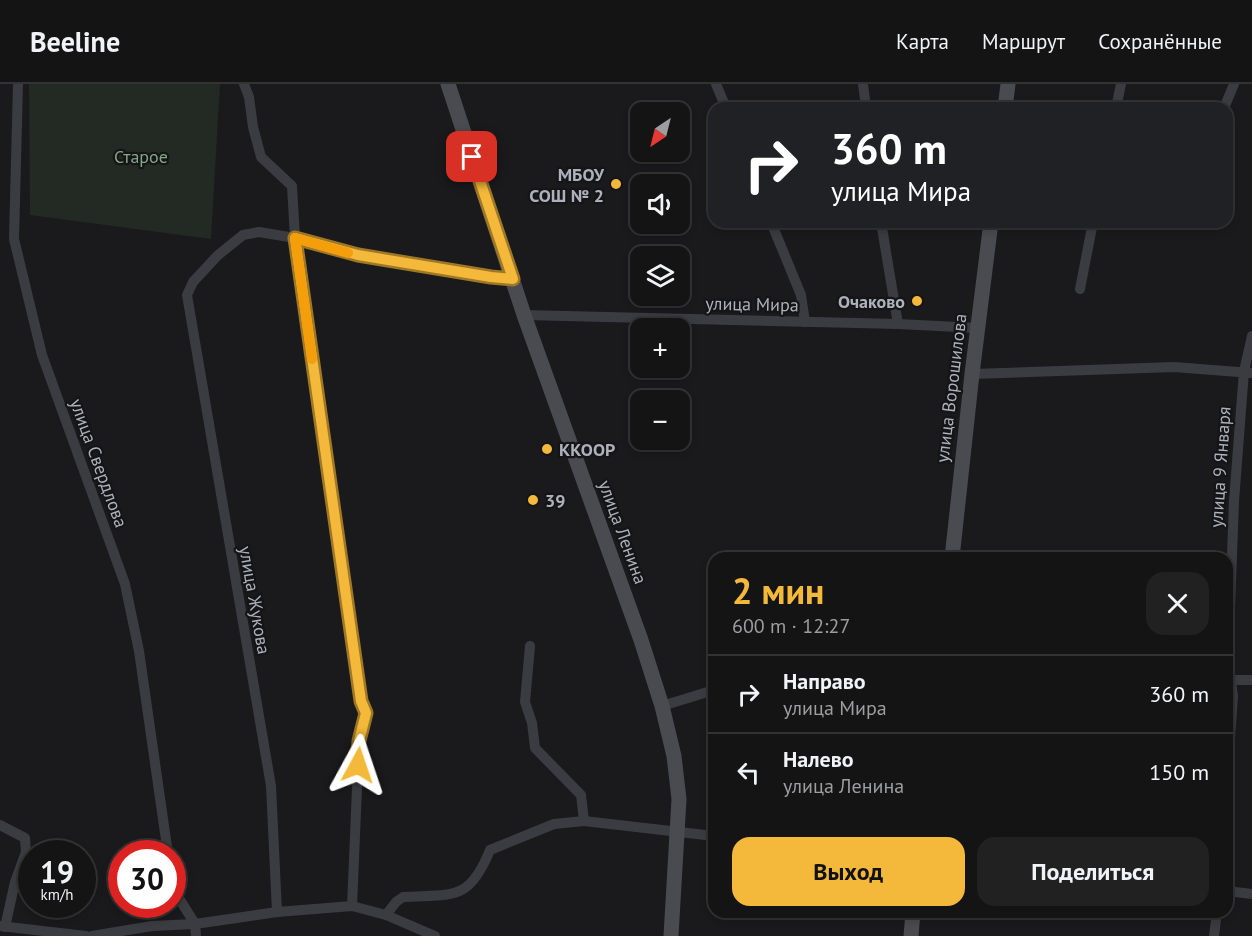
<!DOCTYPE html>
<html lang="ru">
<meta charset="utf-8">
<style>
:root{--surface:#141415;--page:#212122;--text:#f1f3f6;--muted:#9d9ea0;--line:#333334;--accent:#f4b93a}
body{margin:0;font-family:"PT Sans",sans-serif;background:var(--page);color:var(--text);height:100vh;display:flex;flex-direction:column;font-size:22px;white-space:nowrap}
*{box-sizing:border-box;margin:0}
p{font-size:20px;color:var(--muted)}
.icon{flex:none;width:33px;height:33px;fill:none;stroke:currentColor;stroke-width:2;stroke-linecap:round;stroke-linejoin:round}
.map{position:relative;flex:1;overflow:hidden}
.panel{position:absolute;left:708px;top:468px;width:525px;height:366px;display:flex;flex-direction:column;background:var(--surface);border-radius:18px;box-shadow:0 3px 9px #0003,0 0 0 2px var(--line)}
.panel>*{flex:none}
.banner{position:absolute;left:708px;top:18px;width:525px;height:126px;border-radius:18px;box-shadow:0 3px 9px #0003,0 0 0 2px var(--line);background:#202124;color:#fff;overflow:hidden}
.needle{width:39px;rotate:215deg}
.controls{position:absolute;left:630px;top:18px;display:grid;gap:12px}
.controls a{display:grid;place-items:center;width:60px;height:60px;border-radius:12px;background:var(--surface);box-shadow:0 3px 9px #0003,0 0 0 2px var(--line);font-size:30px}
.speed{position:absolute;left:18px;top:756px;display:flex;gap:12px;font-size:30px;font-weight:700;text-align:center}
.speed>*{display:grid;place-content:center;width:78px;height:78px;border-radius:50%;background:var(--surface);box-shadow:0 3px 9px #0003,0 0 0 2px var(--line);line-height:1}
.speed small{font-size:15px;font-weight:400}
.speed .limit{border:9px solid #d22;background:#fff;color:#111}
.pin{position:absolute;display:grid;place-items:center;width:51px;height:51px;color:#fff;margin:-26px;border-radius:12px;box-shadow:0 3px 9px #0006}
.me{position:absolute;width:66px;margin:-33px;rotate:5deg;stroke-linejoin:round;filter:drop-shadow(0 0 4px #0008)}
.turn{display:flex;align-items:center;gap:21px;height:126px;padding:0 24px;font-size:27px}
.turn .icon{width:78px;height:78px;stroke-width:2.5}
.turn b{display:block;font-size:42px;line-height:51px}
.round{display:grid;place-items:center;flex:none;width:63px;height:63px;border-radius:18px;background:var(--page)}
.head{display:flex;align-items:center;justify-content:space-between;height:102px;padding:0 24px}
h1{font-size:36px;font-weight:700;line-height:45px;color:var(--accent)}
.action{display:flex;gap:12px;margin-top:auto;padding:12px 24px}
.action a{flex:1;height:69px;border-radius:18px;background:var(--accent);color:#111;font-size:24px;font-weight:700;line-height:69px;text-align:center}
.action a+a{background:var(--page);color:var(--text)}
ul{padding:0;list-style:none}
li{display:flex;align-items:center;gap:18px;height:78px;padding:0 24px;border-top:2px solid var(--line)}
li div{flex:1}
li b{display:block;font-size:22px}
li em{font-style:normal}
header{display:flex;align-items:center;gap:36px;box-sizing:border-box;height:84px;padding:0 30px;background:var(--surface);border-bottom:2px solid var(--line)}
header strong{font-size:28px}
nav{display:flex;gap:33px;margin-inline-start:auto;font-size:21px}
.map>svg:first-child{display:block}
.green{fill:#222a23}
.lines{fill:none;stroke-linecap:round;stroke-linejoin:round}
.minor{stroke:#3b3c41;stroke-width:10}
.secondary{stroke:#494b51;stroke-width:15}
.route-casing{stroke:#9f7826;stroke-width:15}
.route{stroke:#f4b93a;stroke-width:10}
.slow{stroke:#f59e0b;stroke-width:10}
.poi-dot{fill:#f4b93a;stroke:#151517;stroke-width:2}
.labels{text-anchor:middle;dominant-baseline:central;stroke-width:4.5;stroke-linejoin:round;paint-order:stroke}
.park-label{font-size:18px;fill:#83a786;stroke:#151517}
.poi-label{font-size:18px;font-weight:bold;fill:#acb1bc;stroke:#151517;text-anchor:end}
.street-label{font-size:18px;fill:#acb1bc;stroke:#151517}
</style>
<header>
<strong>Beeline</strong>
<nav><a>Карта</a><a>Маршрут</a><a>Сохранённые</a></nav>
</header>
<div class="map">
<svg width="1252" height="852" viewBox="0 0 1252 852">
<rect width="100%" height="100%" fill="#1a1a1c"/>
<!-- green -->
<polygon class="green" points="29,0 220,0 211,155 30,131"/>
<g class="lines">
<!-- minor -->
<g class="minor">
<polyline points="18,0 14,155 42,271 125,500 139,567 168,770"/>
<polyline points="244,0 249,13 253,43 261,73 292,102 295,154 361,617 367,629 359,657 352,822"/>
<polyline points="716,0 726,24"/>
<polyline points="863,0 866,24"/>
<polyline points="1116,24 1121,0"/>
<polyline points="1224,24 1234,0"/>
<polyline points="771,138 801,211 805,238"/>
<polyline points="881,138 898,240"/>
<polyline points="1080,205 1093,138"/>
<polyline points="524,231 898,240 978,244"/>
<polyline points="972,290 1174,283 1252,289"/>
<polyline points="530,562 525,618 532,639 535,664 581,711 584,737"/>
<polyline points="1227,596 1252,596"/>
<polyline points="662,622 714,606"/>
<polyline points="1227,697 1233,612 1228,579 1234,417 1244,287 1252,252"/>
<polyline points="0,741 25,754 26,768 15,798 5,843"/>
<polyline points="172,803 195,840 196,852"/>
<polyline points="1227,807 1252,810"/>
<polyline points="277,828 271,702 187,211 193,198 217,172 243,151 259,148 295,154 358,172 491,193 513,195"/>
<path d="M386,831l10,-13 7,-5c50,-3 66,5 87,-47l64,-26 30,-3 130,15"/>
<polyline points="0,842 86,852"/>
<polyline points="92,852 152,842 195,840 277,828 352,822 386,831 435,852"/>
<polyline points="1214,852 1217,828"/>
</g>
<!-- secondary -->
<g class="secondary">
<polyline points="448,0 524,231 641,556 662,622 674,672 679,715 671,852"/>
<polyline points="1005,24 1008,0"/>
<polyline points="952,474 972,290 991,138"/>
<polyline points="911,852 913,828"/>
</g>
</g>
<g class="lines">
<defs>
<polyline id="route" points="358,681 359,657 366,629 361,617 295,154 358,171 491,193 513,195 472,73"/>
</defs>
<!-- route casing -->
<use href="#route" class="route-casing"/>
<!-- route -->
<use href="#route" class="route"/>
<!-- slow -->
<polyline class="slow" points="312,275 295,154 348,169"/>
</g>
<!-- markers -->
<g class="poi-dot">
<circle cx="616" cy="100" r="6"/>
<circle cx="917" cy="217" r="6"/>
<circle cx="547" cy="365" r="6"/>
<circle cx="533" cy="416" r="6"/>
</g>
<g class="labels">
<!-- park labels -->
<g class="park-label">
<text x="141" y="72">Старое</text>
</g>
<!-- poi labels -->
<g class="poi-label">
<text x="604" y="90">МБОУ<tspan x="604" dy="21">СОШ № 2</tspan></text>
<text x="905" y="217">Очаково</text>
<text x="559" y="365" text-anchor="start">ККООР</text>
<text x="545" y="416" text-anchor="start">39</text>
</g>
<!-- street labels -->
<g class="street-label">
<text transform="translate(752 220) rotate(1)">улица Мира</text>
<text transform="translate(951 304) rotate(-83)">улица Ворошилова</text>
<text transform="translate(99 379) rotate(70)">улица Свердлова</text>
<text transform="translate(1220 383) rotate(-86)">улица 9 Января</text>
<text transform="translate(623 448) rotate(70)">улица Ленина</text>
<text transform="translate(255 516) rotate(80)">улица Жукова</text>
</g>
</g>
</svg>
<div class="controls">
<a><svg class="needle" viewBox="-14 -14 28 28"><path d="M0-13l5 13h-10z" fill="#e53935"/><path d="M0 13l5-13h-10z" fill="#9d9ea0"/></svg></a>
<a><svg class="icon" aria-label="sound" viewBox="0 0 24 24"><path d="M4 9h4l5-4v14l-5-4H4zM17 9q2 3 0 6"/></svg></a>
<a><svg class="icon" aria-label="layers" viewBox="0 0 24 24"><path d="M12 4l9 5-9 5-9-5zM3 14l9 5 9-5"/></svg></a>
<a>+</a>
<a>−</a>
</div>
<div class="speed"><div>19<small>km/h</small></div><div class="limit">30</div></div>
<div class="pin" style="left:472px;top:73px;background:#d93025"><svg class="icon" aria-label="arrive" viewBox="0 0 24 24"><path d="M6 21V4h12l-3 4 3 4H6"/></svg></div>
<svg class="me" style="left:358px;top:681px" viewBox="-20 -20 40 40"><path d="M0-17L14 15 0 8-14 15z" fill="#f4b93a" stroke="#fff" stroke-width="4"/></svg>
<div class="banner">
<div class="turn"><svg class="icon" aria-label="right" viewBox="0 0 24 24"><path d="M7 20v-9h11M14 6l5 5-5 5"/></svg><div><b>360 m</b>улица Мира</div></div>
</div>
<section class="panel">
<div class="head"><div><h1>2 мин</h1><p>600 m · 12:27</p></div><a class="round"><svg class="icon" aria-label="close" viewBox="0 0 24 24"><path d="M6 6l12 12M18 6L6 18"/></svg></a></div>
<ul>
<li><svg class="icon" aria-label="right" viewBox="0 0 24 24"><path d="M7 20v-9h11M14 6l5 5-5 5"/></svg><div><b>Направо</b><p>улица Мира</p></div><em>360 m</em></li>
<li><svg class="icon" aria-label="left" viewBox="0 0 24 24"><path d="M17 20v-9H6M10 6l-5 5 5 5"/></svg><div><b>Налево</b><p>улица Ленина</p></div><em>150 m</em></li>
</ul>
<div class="action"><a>Выход</a><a>Поделиться</a></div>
</section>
</div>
